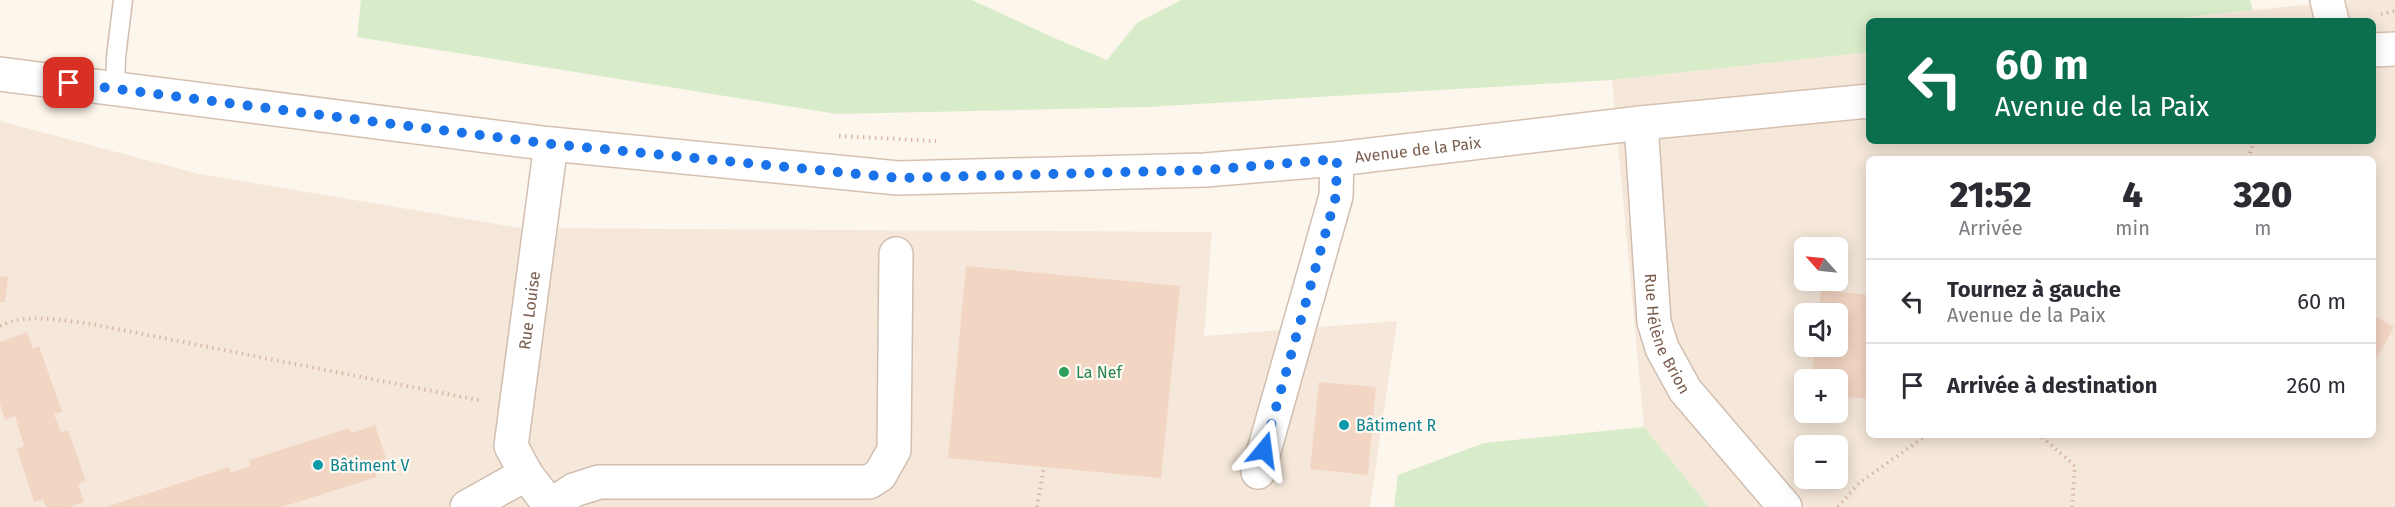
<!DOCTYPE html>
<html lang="fr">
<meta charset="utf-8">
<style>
:root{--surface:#fff;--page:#f2f2f3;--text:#2b2b33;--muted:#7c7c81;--line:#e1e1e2}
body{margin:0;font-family:"Fira Sans",sans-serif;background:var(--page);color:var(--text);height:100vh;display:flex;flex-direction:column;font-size:22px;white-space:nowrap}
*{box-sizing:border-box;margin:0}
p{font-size:20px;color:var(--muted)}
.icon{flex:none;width:33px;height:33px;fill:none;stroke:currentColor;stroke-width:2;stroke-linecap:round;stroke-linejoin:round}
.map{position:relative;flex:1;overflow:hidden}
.sheet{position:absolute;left:1866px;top:156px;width:510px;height:282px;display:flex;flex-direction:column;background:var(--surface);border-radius:9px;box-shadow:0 3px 15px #0003}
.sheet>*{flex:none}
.guide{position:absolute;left:1866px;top:18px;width:510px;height:126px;border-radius:9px;box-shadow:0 3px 15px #0003;background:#0b6e4f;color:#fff;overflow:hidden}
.needle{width:39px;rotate:297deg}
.fabs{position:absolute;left:1794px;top:237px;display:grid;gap:12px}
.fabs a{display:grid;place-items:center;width:54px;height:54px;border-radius:9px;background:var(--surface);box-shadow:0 3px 15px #0003;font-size:30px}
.pin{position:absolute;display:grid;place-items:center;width:51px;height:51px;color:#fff;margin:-26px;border-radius:12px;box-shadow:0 3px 9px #0006}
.me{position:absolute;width:66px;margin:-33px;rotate:16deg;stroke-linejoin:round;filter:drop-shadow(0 0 4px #0008)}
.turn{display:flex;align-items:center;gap:21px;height:126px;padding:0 30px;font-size:27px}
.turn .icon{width:78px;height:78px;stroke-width:2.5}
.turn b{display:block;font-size:42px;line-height:51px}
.eta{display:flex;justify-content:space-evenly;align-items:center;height:102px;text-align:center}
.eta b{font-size:36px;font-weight:800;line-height:42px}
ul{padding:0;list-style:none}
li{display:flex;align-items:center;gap:18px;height:84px;padding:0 30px;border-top:2px solid var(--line)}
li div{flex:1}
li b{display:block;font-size:22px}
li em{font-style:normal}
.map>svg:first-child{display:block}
.residential{fill:#f5e8da;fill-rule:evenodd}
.green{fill:#d8ecc9}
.building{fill:#f3d5c3}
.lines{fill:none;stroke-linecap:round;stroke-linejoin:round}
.lane-casing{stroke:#d1beb0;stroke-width:21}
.street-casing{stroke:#d1beb0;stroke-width:36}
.secondary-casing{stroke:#d6c0b0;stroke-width:36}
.path{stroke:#d9b8a5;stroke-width:4;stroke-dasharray:1.5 4.5;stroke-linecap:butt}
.lane{stroke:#fff;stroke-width:18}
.street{stroke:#fff;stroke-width:33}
.secondary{stroke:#fff;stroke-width:33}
.route{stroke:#1a73e8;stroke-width:10;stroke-dasharray:0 18}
.leisure-dot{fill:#2e9e5b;stroke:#fffaf3;stroke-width:2}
.culture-dot{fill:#0f9aa8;stroke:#fffaf3;stroke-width:2}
.labels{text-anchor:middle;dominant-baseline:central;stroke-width:4.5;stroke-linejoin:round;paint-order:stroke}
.street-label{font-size:16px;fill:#7a5c4d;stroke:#fffaf3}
.leisure-label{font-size:16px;fill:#27864d;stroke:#fffaf3;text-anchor:start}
.culture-label{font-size:16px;fill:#0d838f;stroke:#fffaf3;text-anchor:start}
</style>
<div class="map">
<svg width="2395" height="507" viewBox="0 0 2395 507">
<rect width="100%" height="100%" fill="#fdf6ec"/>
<!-- residential -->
<g class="residential">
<path d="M2350,0h45v507h-686l-65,-80 -32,-347 257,-28v89h504v-120h-223zM1869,159h504v276h-504zM1804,248h34v32h-34zM1804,314h34v32h-34zM1804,380h34v32h-34zM1804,446h34v32h-34z"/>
<polygon points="0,121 199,174 520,228 1212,232 1204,336 1397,321 1370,507 0,507"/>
</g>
<!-- green -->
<g class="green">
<polygon points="361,0 972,0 1052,37 1107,60 1137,23 1181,0 2250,0 2253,10 2150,21 1869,21 1869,52 1612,80 1147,107 837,114 357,37"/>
<polygon points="1644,427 1709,507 1394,507 1398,475 1484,443"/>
</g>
<!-- building -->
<g class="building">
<polygon points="966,266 1180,286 1161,478 948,458"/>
<polygon points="0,276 8,277 5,302 0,302"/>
<polygon points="1821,290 1869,295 1869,399 1838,396 1838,380 1811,380 1815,346 1838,346 1838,314 1818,314"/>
<polygon points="2373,315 2394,327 2373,364"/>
<polygon points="27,332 33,349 39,346 62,412 54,414 61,433 68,430 86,481 78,484 84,502 69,507 46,507 43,499 34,502 17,449 24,446 15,416 5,420 0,404 0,342"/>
<polygon points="1319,382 1376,387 1368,475 1310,469"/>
<polygon points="375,425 388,464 374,469 377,477 282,507 106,507 229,467 230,473 251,466 249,460 349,428 352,433"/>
</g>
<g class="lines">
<defs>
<polyline id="lane" points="115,89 116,57 123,0"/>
<g id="street">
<path id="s1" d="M1641,123l13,199 8,26 23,42 100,117"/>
<polyline points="1258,472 1336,196 1337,159"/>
<polyline points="550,506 574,490 599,482 869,482 880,475 894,450 896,254"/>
<polyline points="467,507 526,474"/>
<path id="s2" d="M551,507l-25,-33 -15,-28 40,-302"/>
</g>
<g id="secondary">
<polyline points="2327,0 2332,21"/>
<polyline points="2373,50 2395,49"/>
<path id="s3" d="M0,74l551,70 347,34 307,-8 132,-11 304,-36 228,-22"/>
</g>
</defs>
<!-- lane casing -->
<use href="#lane" class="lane-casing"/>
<!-- street casing -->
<use href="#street" class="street-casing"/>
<!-- secondary casing -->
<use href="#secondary" class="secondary-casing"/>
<!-- path -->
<g class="path">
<polyline points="2381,14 2395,11"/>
<polyline points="839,136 936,141"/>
<polyline points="2248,159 2254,141"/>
<path d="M0,326c27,-14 63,-5 92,-2l391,77"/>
<polyline points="2042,437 2075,466 2072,507"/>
<polyline points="1037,507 1044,467"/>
<polyline points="1838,507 1859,483 1927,435"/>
</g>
<!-- lane -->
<use href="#lane" class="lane"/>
<!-- street -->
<use href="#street" class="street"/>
<!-- secondary -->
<use href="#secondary" class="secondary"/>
</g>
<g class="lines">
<!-- route -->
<polyline class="route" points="69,83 551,144 898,178 1205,170 1337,159 1336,196 1264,450"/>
</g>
<!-- markers -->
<circle class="leisure-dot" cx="1064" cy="372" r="6"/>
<g class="culture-dot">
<circle cx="1344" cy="425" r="6"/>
<circle cx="318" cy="465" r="6"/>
</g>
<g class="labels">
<!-- street labels -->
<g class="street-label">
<text stroke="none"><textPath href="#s3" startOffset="1425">Avenue de la Paix</textPath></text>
<text stroke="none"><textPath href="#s2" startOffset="210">Rue Louise</textPath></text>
<text stroke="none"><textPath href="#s1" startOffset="214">Rue Hélène Brion</textPath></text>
</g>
<!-- leisure labels -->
<g class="leisure-label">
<text x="1076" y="372">La Nef</text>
</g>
<!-- culture labels -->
<g class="culture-label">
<text x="1356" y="425">Bâtiment R</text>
<text x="330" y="465">Bâtiment V</text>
</g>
</g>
</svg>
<div class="fabs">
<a><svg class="needle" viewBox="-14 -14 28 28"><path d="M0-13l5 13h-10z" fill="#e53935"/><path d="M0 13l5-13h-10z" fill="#7c7c81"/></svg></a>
<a><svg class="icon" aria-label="sound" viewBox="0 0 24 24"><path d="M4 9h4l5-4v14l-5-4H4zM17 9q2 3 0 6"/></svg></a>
<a>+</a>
<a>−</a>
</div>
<div class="pin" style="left:69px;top:83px;background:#d93025"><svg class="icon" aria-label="arrive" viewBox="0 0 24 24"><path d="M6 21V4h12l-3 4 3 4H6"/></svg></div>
<svg class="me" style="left:1264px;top:450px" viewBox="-20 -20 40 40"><path d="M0-17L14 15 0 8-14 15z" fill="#1a73e8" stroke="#fff" stroke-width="4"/></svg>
<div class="guide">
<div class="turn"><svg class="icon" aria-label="left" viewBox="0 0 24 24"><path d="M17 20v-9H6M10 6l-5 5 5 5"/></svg><div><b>60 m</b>Avenue de la Paix</div></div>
</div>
<section class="sheet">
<div class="eta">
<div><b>21:52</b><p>Arrivée</p></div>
<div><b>4</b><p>min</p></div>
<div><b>320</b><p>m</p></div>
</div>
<ul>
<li><svg class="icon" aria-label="left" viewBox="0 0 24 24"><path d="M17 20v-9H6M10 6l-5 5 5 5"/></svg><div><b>Tournez à gauche</b><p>Avenue de la Paix</p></div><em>60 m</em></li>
<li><svg class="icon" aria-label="arrive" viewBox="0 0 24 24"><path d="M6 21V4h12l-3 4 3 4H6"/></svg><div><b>Arrivée à destination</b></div><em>260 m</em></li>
</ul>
</section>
</div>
